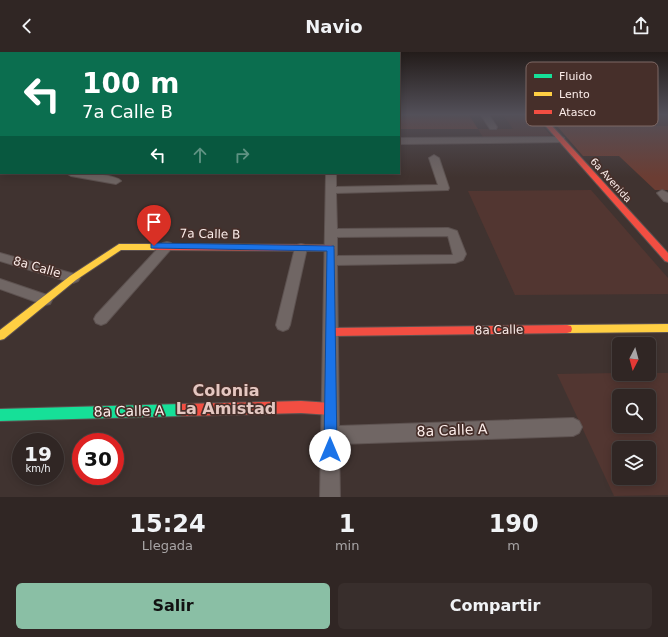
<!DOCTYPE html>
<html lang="es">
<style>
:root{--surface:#302624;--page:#382e2c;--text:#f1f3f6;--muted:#a8a5a6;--line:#4b4341;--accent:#8abfa5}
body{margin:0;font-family:"DejaVu Sans",sans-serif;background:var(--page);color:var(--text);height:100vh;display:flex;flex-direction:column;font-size:15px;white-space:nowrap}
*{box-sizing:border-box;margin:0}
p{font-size:13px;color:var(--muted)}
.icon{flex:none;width:22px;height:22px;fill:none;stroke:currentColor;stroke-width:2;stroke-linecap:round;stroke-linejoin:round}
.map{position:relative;height:445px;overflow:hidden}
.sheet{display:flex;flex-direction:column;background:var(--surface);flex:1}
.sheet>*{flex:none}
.top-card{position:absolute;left:0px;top:0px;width:400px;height:122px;box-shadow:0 2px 10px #0003,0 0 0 1px var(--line);background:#0b6e4f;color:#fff;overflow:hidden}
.needle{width:26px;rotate:186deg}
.controls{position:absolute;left:612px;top:285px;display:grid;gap:8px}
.controls a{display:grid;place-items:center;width:44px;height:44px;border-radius:6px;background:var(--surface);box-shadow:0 2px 10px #0003,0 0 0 1px var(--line);font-size:20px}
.speed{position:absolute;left:12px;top:381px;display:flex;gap:8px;font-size:20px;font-weight:700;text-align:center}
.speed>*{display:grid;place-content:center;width:52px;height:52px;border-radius:50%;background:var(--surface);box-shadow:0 2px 10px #0003,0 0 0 1px var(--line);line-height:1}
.speed small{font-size:10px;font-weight:400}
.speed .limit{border:6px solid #d22;background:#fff;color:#111}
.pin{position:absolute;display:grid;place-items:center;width:34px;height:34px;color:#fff;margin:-41px -17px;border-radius:50% 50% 50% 0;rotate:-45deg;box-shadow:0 0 4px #0007}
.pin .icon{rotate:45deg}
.me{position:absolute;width:44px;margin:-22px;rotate:0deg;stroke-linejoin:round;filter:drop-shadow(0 0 3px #0008)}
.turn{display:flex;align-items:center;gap:14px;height:84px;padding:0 16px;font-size:18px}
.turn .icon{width:52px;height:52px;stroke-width:2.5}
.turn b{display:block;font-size:28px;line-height:34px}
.lanes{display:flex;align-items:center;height:38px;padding:0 16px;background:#0003;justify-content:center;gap:20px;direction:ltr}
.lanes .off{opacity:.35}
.eta{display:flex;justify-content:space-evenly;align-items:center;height:68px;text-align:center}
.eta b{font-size:24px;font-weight:700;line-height:28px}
.button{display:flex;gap:8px;margin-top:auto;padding:8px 16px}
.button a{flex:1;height:46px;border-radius:6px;background:var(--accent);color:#111;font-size:16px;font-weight:700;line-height:46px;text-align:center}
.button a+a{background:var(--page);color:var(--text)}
header{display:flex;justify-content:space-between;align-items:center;height:52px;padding:0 16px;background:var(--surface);font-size:18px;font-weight:700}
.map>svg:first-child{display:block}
.built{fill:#523631;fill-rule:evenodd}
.green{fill:#6b3d33}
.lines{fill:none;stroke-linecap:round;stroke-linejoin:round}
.street-casing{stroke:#5d5250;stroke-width:2}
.fast-casing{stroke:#5d5250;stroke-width:2}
.slow-casing{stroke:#5d5250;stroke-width:2}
.jam-casing{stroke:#5d5250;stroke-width:2}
.street{fill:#706664;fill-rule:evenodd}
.fast{fill:#16e098;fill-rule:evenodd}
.slow{fill:#ffcf43;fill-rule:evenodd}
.jam{fill:#f24e42;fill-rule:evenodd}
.route{fill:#1a73e8;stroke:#114b97}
.labels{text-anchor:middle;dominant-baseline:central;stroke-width:3.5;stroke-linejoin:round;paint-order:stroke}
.far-street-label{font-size:10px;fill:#fcedea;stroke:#462f2a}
.street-label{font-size:12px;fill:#fcedea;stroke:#462f2a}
.near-street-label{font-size:14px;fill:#fcedea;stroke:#462f2a}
.near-neighbourhood-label{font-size:16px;font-weight:bold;fill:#e4c7c1;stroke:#462f2a}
.key{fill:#462f2a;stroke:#7d6864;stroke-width:1}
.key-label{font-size:11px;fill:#fcedea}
</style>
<header><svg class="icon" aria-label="back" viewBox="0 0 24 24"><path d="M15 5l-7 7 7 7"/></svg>Navio<svg class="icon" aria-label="share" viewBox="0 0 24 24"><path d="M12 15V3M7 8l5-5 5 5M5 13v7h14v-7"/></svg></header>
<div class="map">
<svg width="668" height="445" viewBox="0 0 668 445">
<rect width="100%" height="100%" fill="#403330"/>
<!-- built -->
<g class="built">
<polygon points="503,63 533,63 553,86 484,87 478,77 513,77"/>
<polygon points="546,63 668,63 668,74 557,74"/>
<polygon points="591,138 668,226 668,242 515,243 468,139"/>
<path d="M619,321h49v122l-54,1 -57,-122zM619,344h30v30h-30zM619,396h30v30h-30z"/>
</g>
<!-- green -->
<g class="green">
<polygon points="399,63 469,63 478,77 399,77"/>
<polygon points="557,74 668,74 668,138 655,138 619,104 583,104"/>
</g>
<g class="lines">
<defs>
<g id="street">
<polygon points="481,63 489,63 497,75 496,77 490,77"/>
<polygon points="561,85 564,86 564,90 399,92 399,86"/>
<path d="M434,103l5,3 10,30 -1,2 -112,3 1,36 111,-1 9,3 9,23 -3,6 -8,3 -118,2 2,161 234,-8 6,3 3,6 -3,6 -6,3 -234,8 1,53h-20l6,-324h10v14l102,-2 -9,-27zM448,184l5,19 -116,1v-19z"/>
<rect x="0" y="106" width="1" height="6"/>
<path d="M66,121c12,0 47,0 55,8l-5,3 -45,-8z"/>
<polygon points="662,138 668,141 668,150 664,149 657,141"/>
<polygon points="167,190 171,191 173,194 171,197 106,271 101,273 96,271 94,267 96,263 163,191"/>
<polygon points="301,192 305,193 307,196 290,273 288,277 283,279 278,277 276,273 295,196 297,193"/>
<polygon points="0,201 78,223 80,226 78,229 73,231 0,209"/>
<polygon points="0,227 50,244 52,248 50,252 45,253 0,237"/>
</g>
<polygon id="fast" points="182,352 186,354 188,358 186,362 182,364 0,369 0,357"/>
<g id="slow">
<polygon points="0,113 1,113 0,118"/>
<polygon points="119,192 155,192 159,195 155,198 121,198 76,228 4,287 0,288 0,278 70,224"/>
<polygon points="668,272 668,280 567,281 563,280 562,277 563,274 567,273"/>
</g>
<g id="jam">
<polygon points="536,63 542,63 668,201 668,210 665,209"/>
<polygon points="155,192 331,193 335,196 331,199 155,198 151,195"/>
<polygon points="567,273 571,274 572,277 571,280 567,281 331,284 327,283 326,280 327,277 331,276"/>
<polygon points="301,349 331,351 335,353 337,357 335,361 331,363 301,361 182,364 178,362 176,358 178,354 182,352"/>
</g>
</defs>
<!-- street casing -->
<use href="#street" class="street-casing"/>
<!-- fast casing -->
<use href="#fast" class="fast-casing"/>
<!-- slow casing -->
<use href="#slow" class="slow-casing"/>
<!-- jam casing -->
<use href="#jam" class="jam-casing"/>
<!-- street -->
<use href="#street" class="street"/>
<!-- fast -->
<use href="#fast" class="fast"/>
<!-- slow -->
<use href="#slow" class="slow"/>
<!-- jam -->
<use href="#jam" class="jam"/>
</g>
<!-- sky -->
<linearGradient id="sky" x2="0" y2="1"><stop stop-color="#231c1a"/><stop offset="0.5" stop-color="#535059"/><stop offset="1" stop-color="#535059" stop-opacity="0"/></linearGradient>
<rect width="668" height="125" fill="url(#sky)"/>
<!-- route -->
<polygon class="route" points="154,191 334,194 337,398 335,403 330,405 326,403 324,398 327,199 151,196 151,192"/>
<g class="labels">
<!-- far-street labels -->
<g class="far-street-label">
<text transform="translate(611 128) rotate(48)">6a Avenida</text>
</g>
<!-- street labels -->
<g class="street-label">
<text transform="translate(210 182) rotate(1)">7a Calle B</text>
<text transform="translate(37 215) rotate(16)">8a Calle</text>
<text transform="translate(499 278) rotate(-1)">8a Calle</text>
</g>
<!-- near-street labels -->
<g class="near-street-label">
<text transform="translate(129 359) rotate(-1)">8a Calle A</text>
<text transform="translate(452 378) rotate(-2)">8a Calle A</text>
</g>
<!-- near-neighbourhood labels -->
<g class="near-neighbourhood-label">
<text x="226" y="338">Colonia<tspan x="226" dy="18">La Amistad</tspan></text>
</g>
</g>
<!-- legend -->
<rect x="526" y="10" width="132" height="64" rx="6" class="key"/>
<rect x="534" y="22" width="18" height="4" fill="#16e098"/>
<rect x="534" y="40" width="18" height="4" fill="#ffcf43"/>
<rect x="534" y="58" width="18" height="4" fill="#f24e42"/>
<g class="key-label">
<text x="559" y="28">Fluido</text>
<text x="559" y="46">Lento</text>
<text x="559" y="64">Atasco</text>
</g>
</svg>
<div class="controls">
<a><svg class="needle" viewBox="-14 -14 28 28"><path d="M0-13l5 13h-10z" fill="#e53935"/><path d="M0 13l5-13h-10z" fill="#a8a5a6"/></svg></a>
<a><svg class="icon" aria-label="search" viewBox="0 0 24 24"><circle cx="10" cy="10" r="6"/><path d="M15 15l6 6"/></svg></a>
<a><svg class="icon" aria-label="layers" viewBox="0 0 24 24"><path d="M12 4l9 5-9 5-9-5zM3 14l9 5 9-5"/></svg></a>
</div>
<div class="speed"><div>19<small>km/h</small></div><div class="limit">30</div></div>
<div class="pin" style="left:154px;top:194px;background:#d93025"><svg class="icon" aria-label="arrive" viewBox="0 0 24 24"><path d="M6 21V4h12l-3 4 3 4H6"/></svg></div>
<svg class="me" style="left:330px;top:398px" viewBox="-20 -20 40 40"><circle r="19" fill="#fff"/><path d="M0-13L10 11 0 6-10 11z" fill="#1a73e8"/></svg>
<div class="top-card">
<div class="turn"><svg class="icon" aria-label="left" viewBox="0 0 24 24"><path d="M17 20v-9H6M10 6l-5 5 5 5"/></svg><div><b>100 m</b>7a Calle B</div></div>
<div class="lanes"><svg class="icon" aria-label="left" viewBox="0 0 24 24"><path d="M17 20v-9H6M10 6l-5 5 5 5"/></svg><svg class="icon off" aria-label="ahead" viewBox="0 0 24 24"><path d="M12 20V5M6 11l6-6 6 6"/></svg><svg class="icon off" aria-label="right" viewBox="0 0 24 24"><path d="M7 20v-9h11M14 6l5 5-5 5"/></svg></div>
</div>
</div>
<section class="sheet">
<div class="eta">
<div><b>15:24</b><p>Llegada</p></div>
<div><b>1</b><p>min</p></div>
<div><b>190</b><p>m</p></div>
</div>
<div class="button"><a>Salir</a><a>Compartir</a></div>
</section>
